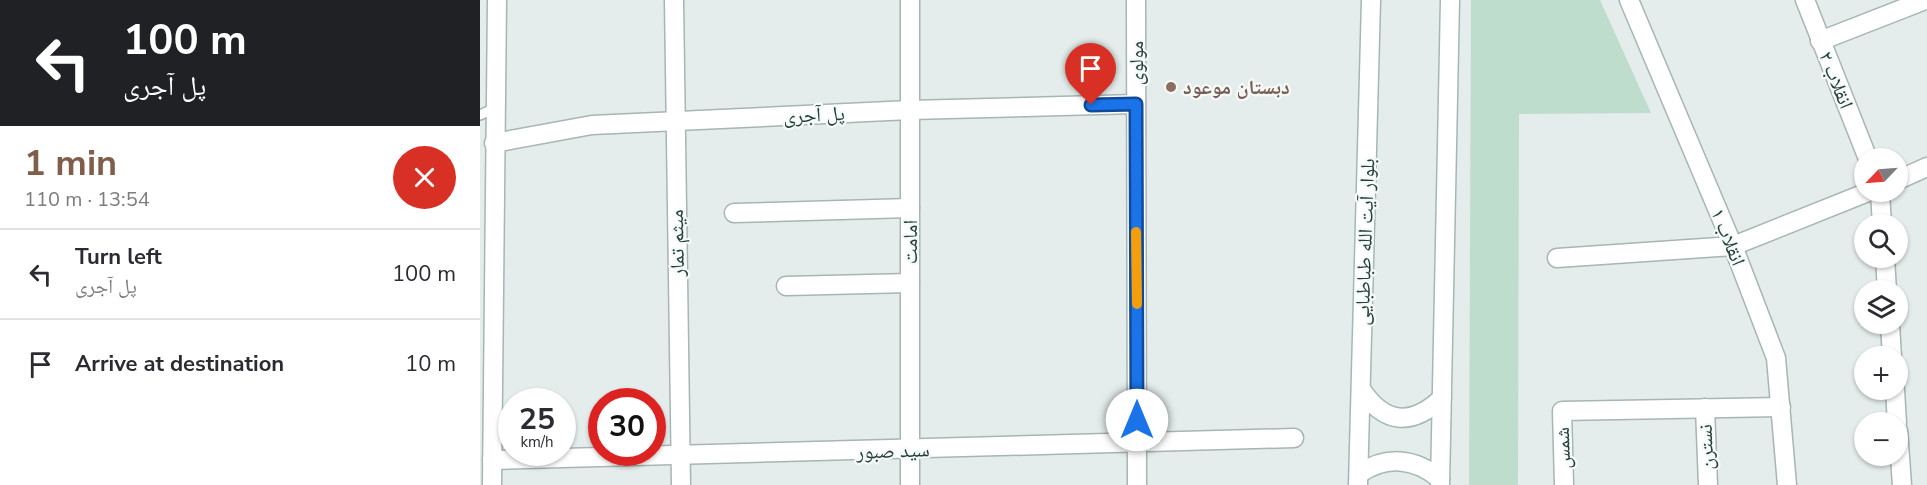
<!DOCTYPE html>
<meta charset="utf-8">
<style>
:root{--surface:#fff;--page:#f7f7f7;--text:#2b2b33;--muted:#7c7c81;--line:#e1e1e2;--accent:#815e4a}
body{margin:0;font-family:"Nunito Sans","Noto Naskh Arabic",sans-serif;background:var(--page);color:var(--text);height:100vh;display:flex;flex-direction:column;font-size:22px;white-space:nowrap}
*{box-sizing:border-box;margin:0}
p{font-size:20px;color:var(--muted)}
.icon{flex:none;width:33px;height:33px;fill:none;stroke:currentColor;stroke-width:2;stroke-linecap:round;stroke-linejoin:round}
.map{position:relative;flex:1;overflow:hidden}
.side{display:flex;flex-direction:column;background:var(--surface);width:480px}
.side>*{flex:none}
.banner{background:#202124;color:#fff;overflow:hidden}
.needle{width:39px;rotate:245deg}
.tools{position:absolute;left:1374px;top:148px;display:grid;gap:12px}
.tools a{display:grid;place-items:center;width:54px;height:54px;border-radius:50%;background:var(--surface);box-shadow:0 2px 4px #0004;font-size:30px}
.speed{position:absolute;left:18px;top:388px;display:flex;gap:12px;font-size:30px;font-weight:700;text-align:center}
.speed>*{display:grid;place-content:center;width:78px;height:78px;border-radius:50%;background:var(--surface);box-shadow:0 2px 4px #0004;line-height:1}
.speed small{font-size:15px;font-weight:400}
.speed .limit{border:9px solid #d22;background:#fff;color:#111}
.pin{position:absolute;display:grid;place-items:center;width:51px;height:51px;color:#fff;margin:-62px -26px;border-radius:50% 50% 50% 0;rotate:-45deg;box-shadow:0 0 6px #0007}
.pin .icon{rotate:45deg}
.me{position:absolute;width:66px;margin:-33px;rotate:0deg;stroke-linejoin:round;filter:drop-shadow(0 0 4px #0008)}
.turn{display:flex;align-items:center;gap:21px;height:126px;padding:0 24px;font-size:27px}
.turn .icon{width:78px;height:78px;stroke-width:2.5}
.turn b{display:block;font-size:42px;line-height:51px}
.round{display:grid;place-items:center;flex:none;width:63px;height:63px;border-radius:32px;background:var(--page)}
.overview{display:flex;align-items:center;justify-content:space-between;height:102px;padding:0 24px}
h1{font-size:36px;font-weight:700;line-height:45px;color:var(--accent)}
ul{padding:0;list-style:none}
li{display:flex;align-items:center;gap:18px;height:90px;padding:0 24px;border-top:2px solid var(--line)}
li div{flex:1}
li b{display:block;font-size:22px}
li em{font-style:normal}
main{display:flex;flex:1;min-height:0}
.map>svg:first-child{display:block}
.green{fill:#bfddcc}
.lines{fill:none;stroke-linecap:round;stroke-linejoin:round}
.lane-casing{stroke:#a7b5b3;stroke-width:12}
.street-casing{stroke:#a7b5b3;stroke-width:21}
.secondary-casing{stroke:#a3b8b4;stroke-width:21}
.lane{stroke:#fff;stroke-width:9}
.street{stroke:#fff;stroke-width:18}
.secondary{stroke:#fff;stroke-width:18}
.route-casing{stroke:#114b97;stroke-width:15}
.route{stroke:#1a73e8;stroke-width:10}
.slow{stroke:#f59e0b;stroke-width:10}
.education-dot{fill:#8d6e63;stroke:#f5faf8;stroke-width:2}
.labels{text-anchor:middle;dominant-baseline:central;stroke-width:4.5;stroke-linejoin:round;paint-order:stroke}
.street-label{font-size:20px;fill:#243e3b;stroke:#f5faf8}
.education-label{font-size:20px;font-weight:bold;fill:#785e54;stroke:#f5faf8;text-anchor:start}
</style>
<main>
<section class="side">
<div class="banner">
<div class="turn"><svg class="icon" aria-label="left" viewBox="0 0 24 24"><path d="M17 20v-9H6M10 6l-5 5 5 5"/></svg><div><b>100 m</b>پل آجری</div></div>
</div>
<div class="overview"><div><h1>1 min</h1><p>110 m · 13:54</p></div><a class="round" style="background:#d93025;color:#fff"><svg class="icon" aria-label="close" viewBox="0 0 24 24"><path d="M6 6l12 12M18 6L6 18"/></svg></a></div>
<ul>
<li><svg class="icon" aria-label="left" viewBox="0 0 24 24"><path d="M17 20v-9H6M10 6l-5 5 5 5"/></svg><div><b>Turn left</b><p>پل آجری</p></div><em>100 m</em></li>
<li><svg class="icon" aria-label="arrive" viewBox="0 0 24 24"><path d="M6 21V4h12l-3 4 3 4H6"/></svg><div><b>Arrive at destination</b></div><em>10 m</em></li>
</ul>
</section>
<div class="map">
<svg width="1447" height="485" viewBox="0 0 1447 485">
<rect width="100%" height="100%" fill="#e4edeb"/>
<!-- green -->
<polygon class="green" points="991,0 1120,0 1171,113 1039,114 1038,485 989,485"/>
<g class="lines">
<defs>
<polyline id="lane" points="0,115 15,108"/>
<g id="street">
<polyline points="194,0 201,485"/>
<polyline points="656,0 657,485"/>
<polyline points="1149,0 1253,246 1296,358 1307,485"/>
<polyline points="1325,0 1388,159"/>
<polyline points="1340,41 1445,0"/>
<polyline points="14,143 112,125 430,110 656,104"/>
<polyline points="1418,180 1447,167"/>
<polyline points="1400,192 1402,225"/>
<polyline points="254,213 430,208"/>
<polyline points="1077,258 1253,246 1388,192"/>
<polyline points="1405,258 1407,291"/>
<polyline points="306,286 430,283"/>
<polyline points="1410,324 1412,357"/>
<polyline points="1415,390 1417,423"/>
<polyline points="1225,408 1228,485"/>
<polyline points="1418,430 1422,485"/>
<polyline points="12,460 814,438"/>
<polyline points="12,485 17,0"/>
<polyline points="430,485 430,0"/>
<polyline points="1084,485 1082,411 1301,407"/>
</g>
<g id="secondary">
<path d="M881,389c23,35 50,38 81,9"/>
<path d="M879,474c27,-19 56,-16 81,5"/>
<polyline points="878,485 891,0"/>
<polyline points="960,485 970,0"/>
</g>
</defs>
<!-- lane casing -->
<use href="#lane" class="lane-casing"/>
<!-- street casing -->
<use href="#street" class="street-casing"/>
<!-- secondary casing -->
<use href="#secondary" class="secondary-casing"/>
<!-- lane -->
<use href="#lane" class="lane"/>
<!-- street -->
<use href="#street" class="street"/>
<!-- secondary -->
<use href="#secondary" class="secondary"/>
</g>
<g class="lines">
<defs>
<polyline id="route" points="611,105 656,104 657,420"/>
</defs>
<!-- route casing -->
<use href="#route" class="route-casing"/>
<!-- route -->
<use href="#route" class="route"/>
<!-- slow -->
<polyline class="slow" points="656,232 657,304"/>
</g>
<!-- markers -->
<circle class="education-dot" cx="691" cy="87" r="6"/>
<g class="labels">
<!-- street labels -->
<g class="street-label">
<text transform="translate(656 63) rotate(-90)">مولوی</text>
<text transform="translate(1356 80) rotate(68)">انقلاب ۲</text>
<text transform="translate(334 115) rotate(-3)">پل آجری</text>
<text transform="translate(1248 237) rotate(68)">انقلاب ۱</text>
<text transform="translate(430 242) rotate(-90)">امامت</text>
<text transform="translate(885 242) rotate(-88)">بلوار آیت الله طباطبایی</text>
<text transform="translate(197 243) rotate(-91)">میثم تمار</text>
<text transform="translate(1226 447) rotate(-92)">نسترن</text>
<text transform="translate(1083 448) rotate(-92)">شمس</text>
<text transform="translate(413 451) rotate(-2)">سید صبور</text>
</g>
<!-- education labels -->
<g class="education-label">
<text x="703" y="87">دبستان موعود</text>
</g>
</g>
</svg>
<div class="tools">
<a><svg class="needle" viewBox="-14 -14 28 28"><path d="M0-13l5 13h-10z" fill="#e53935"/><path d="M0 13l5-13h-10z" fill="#7c7c81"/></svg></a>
<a><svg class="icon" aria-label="search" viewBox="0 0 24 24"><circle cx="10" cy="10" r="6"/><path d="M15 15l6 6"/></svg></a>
<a><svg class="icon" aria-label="layers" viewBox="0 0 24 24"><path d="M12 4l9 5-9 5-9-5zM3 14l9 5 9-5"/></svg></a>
<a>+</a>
<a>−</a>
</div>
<div class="speed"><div>25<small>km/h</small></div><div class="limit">30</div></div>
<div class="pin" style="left:611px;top:105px;background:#d93025"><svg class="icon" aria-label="arrive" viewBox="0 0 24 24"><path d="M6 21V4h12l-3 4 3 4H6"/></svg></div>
<svg class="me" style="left:657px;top:420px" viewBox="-20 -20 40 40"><circle r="19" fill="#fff"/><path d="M0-13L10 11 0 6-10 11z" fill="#1a73e8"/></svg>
</div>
</main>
